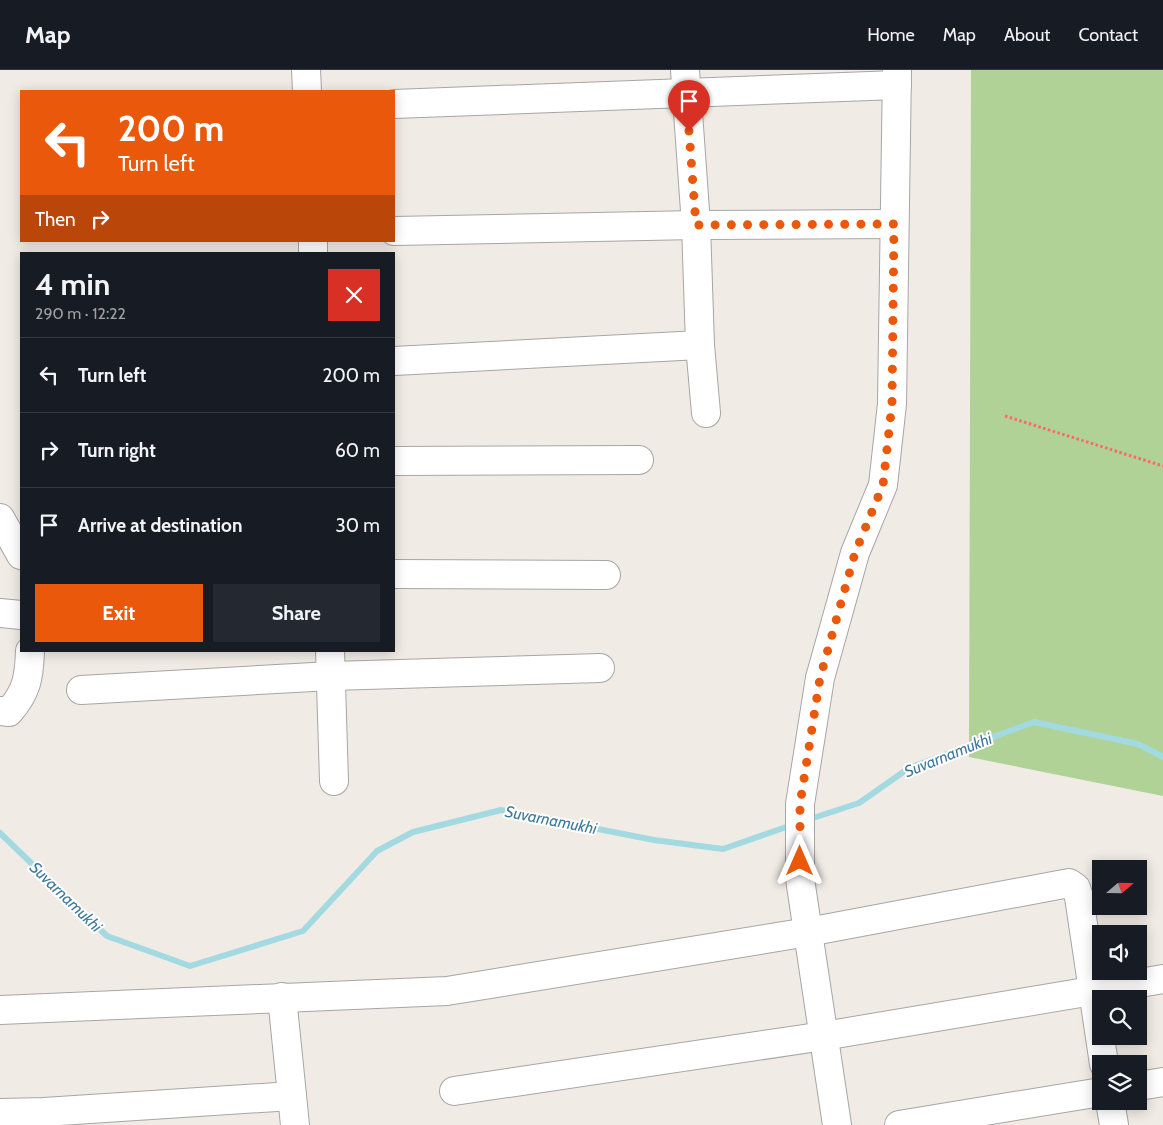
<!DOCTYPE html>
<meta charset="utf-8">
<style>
:root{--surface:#171b24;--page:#242831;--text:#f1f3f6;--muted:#9ea1a6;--line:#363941;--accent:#ea580c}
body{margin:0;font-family:Cabin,sans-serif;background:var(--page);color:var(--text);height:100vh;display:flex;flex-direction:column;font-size:19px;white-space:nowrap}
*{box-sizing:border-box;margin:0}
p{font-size:16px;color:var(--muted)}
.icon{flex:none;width:28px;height:28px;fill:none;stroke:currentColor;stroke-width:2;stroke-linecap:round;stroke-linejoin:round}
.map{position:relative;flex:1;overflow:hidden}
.panel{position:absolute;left:20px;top:182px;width:375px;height:400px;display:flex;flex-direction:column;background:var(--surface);border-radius:0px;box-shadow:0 2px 12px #0003}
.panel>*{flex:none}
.banner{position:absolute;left:20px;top:20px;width:375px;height:152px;border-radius:0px;box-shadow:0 2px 12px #0003;background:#ea580c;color:#fff;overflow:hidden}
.needle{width:32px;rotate:70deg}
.tools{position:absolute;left:1092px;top:790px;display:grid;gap:10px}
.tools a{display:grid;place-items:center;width:55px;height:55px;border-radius:0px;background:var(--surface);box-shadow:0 2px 12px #0003;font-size:25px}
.pin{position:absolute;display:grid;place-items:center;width:42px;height:42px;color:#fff;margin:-51px -21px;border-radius:50% 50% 50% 0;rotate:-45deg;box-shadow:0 0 5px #0007}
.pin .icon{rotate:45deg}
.me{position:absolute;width:55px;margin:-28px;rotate:0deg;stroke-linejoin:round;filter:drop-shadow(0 0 4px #0008)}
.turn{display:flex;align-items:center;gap:18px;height:105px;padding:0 15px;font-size:22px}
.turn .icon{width:65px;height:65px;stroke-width:2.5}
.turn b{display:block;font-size:35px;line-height:42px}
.then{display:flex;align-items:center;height:48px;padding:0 15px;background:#0003;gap:10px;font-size:19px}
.round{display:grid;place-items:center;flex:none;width:52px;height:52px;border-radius:0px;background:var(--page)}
.summary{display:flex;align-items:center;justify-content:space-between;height:85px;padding:0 15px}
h1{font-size:30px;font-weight:700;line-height:38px}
.cta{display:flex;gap:10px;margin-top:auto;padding:10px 15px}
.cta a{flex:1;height:58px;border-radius:0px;background:var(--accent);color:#fff;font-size:20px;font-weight:700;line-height:58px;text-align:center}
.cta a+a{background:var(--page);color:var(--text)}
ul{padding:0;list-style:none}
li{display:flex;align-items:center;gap:15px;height:75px;padding:0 15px;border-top:1px solid var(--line)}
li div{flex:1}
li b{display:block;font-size:19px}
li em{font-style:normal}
header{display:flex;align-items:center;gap:30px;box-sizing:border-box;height:70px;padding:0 25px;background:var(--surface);border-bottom:1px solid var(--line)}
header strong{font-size:24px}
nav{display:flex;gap:28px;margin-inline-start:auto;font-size:18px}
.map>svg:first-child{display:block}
.forest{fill:#b0d297}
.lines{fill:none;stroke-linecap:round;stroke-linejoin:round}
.stream{stroke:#a3dae1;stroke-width:6}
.minor-casing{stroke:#a6a6a6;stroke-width:30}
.path{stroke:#ff676a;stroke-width:3;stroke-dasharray:2.5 2.5;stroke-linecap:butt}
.minor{stroke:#fff;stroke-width:28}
.route{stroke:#ea580c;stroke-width:9;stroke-dasharray:0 16.2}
.labels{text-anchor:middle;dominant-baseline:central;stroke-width:4;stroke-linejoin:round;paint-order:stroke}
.water-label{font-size:16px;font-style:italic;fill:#3d799c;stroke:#fff}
</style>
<header>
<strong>Map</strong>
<nav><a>Home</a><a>Map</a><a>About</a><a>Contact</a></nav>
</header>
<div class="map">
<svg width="1163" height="1055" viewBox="0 0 1163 1055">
<rect width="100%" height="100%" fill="#f1ebe5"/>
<!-- forest -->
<polygon class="forest" points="971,0 1163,0 1163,726 969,687"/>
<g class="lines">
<!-- stream -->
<g class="stream">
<polyline points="807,750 859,733 909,698 1034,652 1138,674 1163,687"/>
<polyline points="0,763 107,866 190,896 303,861 377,781 413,762 501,740 654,770 723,779 792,755"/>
</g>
<defs>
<g id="minor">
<polyline points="306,0 307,21"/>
<polyline points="685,0 696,155 700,275 706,343"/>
<polyline points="394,34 897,15"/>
<polyline points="394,161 696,155 894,154"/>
<polyline points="313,171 313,184"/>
<polyline points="394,291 700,275"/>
<polyline points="394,391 639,390"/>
<polyline points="0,448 21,485"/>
<polyline points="394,504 606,505"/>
<polyline points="0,543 21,545"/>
<polyline points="330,581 334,711"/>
<polyline points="81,620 331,606 600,598"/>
<path d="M0,641l9,1c18,-21 20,-34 21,-61"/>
<polyline points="282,927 295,1055"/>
<polyline points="0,940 447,921 808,862 1069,813 1076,818 1079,827 1104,994"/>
<polyline points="1139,1016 1163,1012"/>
<polyline points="454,1021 824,966 1163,909"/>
<polyline points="1110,1031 1114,1055"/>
<polyline points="0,1043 44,1042 292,1026"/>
<polyline points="837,1055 800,809 800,734 820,608 855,483 883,415 892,334 897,0"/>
<polyline points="899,1055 1101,1022"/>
</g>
</defs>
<!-- minor casing -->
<use href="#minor" class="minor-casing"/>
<!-- path -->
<polyline class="path" points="1005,346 1163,396"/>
<!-- minor -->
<use href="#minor" class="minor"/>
</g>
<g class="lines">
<!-- route -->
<polyline class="route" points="689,61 696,155 894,154 892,334 883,415 855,483 820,608 800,734 800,791"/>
</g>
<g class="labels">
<!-- water labels -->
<g class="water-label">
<text transform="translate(948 685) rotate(-22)">Suvarnamukhi</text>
<text transform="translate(551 750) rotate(11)">Suvarnamukhi</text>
<text transform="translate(66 827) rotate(44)">Suvarnamukhi</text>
</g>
</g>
</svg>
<div class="tools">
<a><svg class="needle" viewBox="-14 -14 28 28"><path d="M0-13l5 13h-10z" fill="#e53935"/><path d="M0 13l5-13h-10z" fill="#9ea1a6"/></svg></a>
<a><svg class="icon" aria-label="sound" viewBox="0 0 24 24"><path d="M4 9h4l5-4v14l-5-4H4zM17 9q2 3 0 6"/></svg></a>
<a><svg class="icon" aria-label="search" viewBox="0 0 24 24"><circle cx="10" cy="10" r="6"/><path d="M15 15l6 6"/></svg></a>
<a><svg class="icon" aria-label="layers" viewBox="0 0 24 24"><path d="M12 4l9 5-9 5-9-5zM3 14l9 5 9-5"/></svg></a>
</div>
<div class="pin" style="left:689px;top:61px;background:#d93025"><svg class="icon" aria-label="arrive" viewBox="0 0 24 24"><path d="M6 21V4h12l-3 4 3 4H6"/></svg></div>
<svg class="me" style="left:800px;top:791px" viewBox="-20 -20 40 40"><path d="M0-17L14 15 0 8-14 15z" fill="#ea580c" stroke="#fff" stroke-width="4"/></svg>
<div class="banner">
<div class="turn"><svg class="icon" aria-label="left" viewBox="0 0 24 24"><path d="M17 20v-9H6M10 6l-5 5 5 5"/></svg><div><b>200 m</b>Turn left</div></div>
<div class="then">Then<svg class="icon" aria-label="right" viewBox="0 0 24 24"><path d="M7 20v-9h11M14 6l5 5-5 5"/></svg></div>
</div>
<section class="panel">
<div class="summary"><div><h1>4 min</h1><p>290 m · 12:22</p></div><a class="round" style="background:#d93025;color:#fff"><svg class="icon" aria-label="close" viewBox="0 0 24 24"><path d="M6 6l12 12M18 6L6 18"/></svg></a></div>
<ul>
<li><svg class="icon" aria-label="left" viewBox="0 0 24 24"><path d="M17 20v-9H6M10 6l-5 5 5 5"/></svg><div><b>Turn left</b></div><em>200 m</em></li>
<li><svg class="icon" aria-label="right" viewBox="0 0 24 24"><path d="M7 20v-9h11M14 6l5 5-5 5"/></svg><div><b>Turn right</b></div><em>60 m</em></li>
<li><svg class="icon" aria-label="arrive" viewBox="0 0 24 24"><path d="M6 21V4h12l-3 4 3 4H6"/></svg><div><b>Arrive at destination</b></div><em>30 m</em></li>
</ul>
<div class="cta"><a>Exit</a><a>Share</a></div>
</section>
</div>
